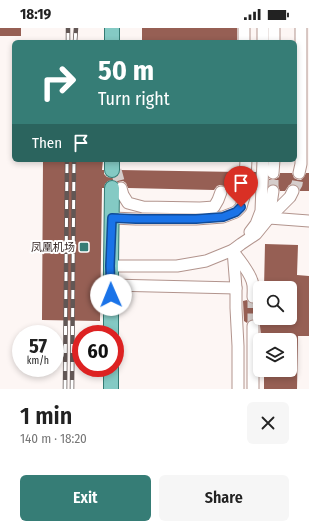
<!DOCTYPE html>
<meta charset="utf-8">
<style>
:root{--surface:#fff;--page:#f6f6f6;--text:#222;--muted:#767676;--accent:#367d76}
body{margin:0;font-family:"Fira Sans Condensed","Noto Sans SC",sans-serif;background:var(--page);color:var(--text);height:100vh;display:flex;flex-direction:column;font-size:15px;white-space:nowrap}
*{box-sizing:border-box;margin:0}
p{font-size:13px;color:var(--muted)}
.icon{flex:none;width:22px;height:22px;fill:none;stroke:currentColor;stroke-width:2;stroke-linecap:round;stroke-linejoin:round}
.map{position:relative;height:361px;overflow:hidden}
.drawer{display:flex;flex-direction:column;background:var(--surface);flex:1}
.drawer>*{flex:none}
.guide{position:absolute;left:12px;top:12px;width:285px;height:122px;border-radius:6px;box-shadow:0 2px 6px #0003;background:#367d76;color:#fff;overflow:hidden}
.fabs{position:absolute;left:253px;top:253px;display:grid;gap:8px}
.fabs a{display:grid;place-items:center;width:44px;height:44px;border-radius:6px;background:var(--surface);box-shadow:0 2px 6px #0003;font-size:20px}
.speed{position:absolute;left:12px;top:297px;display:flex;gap:8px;font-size:20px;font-weight:700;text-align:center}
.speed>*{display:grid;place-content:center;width:52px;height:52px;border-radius:50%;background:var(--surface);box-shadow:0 2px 6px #0003;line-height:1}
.speed small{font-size:10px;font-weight:400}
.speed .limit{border:6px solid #d22;background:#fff;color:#111}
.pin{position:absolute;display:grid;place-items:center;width:34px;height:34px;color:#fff;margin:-41px -17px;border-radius:50% 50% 50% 0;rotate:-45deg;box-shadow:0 0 4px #0007}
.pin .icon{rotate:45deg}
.me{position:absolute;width:44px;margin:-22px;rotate:359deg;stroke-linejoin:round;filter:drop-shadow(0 0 3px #0008)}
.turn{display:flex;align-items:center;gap:14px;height:84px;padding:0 20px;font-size:18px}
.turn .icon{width:52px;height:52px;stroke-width:2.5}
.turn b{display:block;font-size:28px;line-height:34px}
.then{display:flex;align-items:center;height:38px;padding:0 20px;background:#0003;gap:8px;font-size:15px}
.round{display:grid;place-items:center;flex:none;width:42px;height:42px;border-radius:6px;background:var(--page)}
.headline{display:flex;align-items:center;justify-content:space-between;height:68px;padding:0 20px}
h1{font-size:24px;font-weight:600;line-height:30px}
.primary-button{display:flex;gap:8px;margin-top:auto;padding:8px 20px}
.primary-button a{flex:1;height:46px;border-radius:6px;background:var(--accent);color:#fff;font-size:16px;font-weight:600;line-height:46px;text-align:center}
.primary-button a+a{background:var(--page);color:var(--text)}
.status{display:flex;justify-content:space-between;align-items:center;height:28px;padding:0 20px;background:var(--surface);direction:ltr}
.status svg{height:11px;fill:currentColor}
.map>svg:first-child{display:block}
.building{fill:#965f54}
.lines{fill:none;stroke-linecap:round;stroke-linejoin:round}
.minor-tunnel{stroke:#d5cdcb;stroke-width:11;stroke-dasharray:11 5.5;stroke-linecap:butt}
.minor-casing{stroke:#b2948d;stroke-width:13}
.major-casing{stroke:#347b74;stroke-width:16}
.minor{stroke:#fff;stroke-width:11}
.major{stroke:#84cac4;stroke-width:14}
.rail-casing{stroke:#625755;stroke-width:4.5}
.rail{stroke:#fff;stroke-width:3;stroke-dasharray:9;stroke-linecap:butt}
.route-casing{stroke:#114b97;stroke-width:10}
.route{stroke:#1a73e8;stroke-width:7}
.poi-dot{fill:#367d76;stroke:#fff;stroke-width:1.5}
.labels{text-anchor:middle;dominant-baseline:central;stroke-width:4;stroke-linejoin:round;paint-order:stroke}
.poi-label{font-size:11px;fill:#372a28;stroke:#fff;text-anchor:end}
</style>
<div class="status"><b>18:19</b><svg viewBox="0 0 49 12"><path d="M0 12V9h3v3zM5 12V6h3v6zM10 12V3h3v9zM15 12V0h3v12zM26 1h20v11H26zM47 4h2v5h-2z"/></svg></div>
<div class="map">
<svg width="309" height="361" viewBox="0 0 309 361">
<rect width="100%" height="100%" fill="#fdf6f4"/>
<!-- building -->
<g class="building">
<rect x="0" y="0" width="21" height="8"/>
<rect x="142" y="0" width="95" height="14"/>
<polygon points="43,132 103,132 102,142 104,142 104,146 107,149 112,150 117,149 120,146 120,142 238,144 237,162 227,162 224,158 220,157 217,158 214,162 128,160 126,155 123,153 118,154 112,152 108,153 105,156 104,160 102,160 100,293 42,292"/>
<polygon points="252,144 256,144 255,162 251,162"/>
<polygon points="280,145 292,145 294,150 298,152 301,152 304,149 306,145 309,145 309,163 300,163 299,159 296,157 293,156 289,157 285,163 280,163 278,158 274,156 269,157 269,151 273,152 276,151 279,149"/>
<polygon points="265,216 298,217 297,247 309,248 309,308 298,308 297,361 264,361 264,342 290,342 290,312 265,312 265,308 261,308 260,298 259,295 257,292 253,291 249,292 247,295 244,293 243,273 247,272 250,275 253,276 256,275 259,273 260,269 260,290 290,290 290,260 264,260"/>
</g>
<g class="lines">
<!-- minor-tunnel -->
<g class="minor-tunnel">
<polyline points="116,142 121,160"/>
<polyline points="273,163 273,145"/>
<polyline points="293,163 297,156 299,145"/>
<polyline points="253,269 253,298"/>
</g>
<defs>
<g id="minor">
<polyline points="244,0 244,14"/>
<polyline points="263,14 263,0"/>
<polyline points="274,14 274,0"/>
<polyline points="273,145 274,132"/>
<polyline points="299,145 301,136 301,0"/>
<polyline points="121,160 123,167 128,175 143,179 200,180 214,179 218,172 221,164"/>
<polyline points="112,190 136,191 196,191 223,189 236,184 241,179 244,169 246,132"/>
<polyline points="269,190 309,193"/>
<polyline points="269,190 273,163"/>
<polyline points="250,204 256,196 261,183 263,132"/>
<polyline points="233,222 236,260 236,280 238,318 238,361"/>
<path d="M233,223c6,9 16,20 19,30 2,5 1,11 1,16"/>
<polyline points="111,238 177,238 206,233 233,222 241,216 256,206 269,190 290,169 293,163"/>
<polyline points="111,257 236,260"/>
<polyline points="253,361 253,298"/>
</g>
<g id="major">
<polyline points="112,14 112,0"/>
<polyline points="112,142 112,132"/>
<polyline points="111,306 111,238 112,160"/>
<polyline points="111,340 111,361"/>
</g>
</defs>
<!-- minor casing -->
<use href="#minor" class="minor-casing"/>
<!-- major casing -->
<use href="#major" class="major-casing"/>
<!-- minor -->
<use href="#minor" class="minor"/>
<!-- major -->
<use href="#major" class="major"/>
<defs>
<g id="rail">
<polyline points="68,14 68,0"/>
<polyline points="75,14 76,0"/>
<polyline points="65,361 67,132"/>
<polyline points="72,361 74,132"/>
</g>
</defs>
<!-- rail casing -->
<use href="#rail" class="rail-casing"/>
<!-- rail -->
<use href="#rail" class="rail"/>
</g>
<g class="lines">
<defs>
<polyline id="route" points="111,267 110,238 112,190 136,191 196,191 223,189 236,184 241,179"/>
</defs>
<!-- route casing -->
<use href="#route" class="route-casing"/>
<!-- route -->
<use href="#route" class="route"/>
</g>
<!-- markers -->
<rect class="poi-dot" x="79" y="214" width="10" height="10" rx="2"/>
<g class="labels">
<!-- poi labels -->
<g class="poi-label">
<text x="75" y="219">凤凰机场</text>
</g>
</g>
</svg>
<div class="fabs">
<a><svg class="icon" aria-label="search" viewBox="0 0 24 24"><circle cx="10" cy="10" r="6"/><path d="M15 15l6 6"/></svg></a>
<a><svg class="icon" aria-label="layers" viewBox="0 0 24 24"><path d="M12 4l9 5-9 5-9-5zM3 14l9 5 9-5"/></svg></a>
</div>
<div class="speed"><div>57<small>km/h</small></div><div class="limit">60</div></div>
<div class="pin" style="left:241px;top:179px;background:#d93025"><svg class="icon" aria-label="arrive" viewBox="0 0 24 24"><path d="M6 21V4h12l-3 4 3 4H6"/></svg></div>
<svg class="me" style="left:111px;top:267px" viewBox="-20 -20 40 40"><circle r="19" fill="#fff"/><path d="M0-13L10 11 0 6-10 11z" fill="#1a73e8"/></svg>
<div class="guide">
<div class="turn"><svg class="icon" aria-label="right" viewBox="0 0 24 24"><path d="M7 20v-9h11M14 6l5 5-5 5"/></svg><div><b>50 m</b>Turn right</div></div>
<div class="then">Then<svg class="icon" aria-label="arrive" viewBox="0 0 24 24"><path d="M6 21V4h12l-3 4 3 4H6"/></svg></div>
</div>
</div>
<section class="drawer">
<div class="headline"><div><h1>1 min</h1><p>140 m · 18:20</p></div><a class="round"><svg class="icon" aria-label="close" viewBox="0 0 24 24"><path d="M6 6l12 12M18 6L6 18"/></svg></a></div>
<div class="primary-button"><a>Exit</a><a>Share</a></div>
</section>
